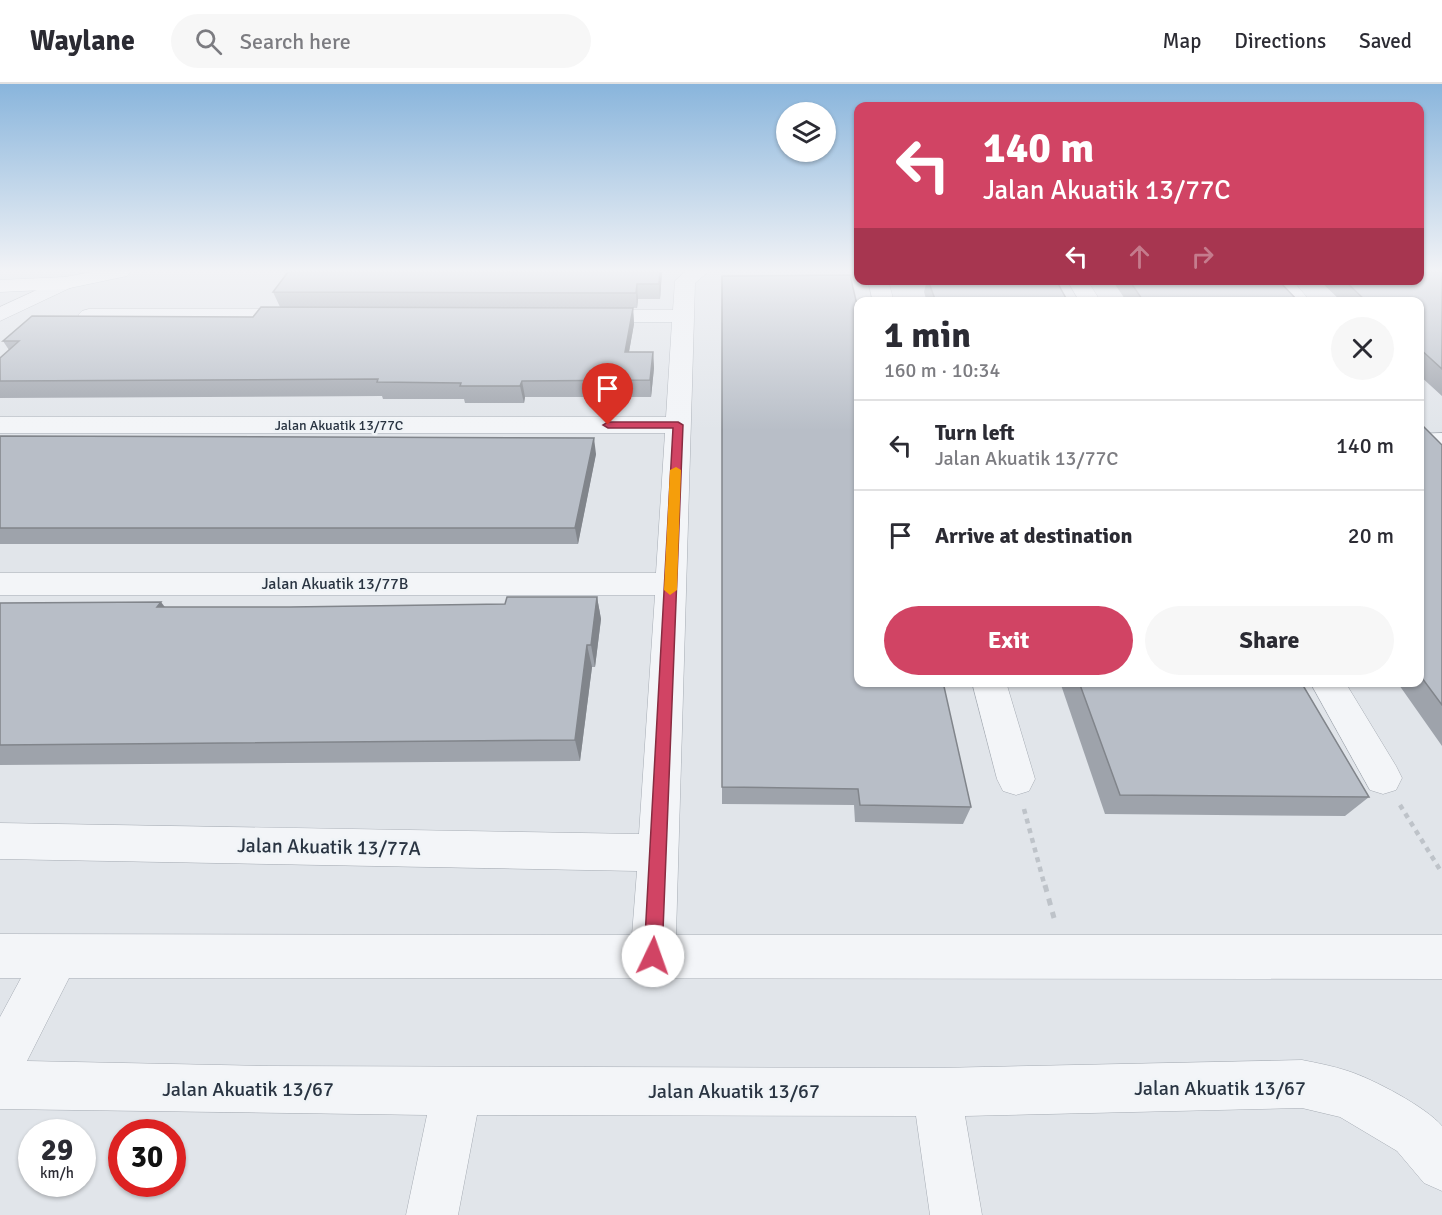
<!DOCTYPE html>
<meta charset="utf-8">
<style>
:root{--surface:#fff;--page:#f7f7f7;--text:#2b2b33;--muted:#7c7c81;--line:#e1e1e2;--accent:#d14464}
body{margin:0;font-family:Signika,sans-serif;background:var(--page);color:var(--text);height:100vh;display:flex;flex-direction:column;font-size:22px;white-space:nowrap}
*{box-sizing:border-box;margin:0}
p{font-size:20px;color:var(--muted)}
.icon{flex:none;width:33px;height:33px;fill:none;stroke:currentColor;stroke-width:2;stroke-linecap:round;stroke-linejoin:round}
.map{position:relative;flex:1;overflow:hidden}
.details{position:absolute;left:854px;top:213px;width:570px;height:390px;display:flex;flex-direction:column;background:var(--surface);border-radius:12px;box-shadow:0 2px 4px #0004}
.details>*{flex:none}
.guide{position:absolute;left:854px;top:18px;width:570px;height:183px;border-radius:12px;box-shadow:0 2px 4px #0004;background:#d14464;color:#fff;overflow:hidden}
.controls{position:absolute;left:776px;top:18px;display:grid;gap:12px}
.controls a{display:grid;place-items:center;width:60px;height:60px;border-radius:50%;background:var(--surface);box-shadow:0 2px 4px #0004;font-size:30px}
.speed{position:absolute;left:18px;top:1035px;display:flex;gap:12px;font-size:30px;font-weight:700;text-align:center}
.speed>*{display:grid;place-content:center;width:78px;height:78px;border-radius:50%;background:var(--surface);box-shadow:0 2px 4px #0004;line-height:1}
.speed small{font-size:15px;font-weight:400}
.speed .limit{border:9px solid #d22;background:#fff;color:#111}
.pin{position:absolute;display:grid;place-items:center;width:51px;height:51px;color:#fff;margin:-62px -26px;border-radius:50% 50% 50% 0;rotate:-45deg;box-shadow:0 0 6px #0007}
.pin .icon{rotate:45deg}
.me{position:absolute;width:66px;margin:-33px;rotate:3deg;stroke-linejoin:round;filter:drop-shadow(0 0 4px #0008)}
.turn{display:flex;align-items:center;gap:21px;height:126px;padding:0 30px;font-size:27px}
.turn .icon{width:78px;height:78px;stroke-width:2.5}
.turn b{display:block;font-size:42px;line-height:51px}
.lanes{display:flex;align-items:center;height:57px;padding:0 30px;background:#0003;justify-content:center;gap:30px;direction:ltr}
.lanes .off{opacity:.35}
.round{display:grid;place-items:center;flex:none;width:63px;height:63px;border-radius:32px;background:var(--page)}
.head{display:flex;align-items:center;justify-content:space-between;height:102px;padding:0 30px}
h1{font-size:36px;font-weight:700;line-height:45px}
.cta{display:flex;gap:12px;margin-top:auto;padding:12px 30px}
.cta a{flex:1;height:69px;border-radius:36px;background:var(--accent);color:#fff;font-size:24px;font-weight:700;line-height:69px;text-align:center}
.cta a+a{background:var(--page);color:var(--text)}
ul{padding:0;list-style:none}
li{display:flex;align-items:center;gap:18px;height:90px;padding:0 30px;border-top:2px solid var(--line)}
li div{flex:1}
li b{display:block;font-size:22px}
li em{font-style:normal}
header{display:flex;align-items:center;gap:36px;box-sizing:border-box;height:84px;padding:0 30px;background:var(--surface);border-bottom:2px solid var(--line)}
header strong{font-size:28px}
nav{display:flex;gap:33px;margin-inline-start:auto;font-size:21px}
.search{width:420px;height:54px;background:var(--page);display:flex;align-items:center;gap:15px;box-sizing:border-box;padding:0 21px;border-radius:33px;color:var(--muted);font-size:22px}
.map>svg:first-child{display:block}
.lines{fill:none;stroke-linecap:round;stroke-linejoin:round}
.minor-casing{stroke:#a6acb4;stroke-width:1}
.major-casing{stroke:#a0aab6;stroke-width:1}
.path-far1{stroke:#bec3c9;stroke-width:4.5;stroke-dasharray:5 5;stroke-linecap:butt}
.path{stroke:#bec3c9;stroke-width:5;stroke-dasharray:7 7;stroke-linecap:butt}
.minor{fill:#f3f5f8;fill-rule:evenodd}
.major{fill:#fff;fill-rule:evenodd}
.wall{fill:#9ea3ab}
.shaded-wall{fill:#81858b}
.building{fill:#b8bec7;stroke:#81858b;stroke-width:1.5}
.route{fill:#d14464;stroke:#882c41;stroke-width:1.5}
.slow{fill:#f59e0b}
.labels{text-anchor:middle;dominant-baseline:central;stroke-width:5;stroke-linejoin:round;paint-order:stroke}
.far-street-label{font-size:14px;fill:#293442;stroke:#f0f4f7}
.street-label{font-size:16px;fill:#293442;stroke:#f0f4f7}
.near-street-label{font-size:20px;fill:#293442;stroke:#f0f4f7}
</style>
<header>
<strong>Waylane</strong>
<div class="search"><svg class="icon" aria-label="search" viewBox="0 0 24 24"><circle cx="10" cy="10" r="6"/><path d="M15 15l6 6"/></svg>Search here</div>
<nav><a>Map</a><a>Directions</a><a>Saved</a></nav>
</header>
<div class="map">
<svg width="1442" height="1131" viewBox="0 0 1442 1131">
<rect width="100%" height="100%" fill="#e1e5ea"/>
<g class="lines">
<defs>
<g id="minor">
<path d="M685,188h23l-13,11 -19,652h766v44l-1373,-1 -42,83 241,5 669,2 365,-8c15,3 31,6 46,11 25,8 78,36 94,55v65l-18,-8 -27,-32 -57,-34 -38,-9 -337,8 17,99h-52l-14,-99 -439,-1 -19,100h-52l21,-100 -427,-6v-92l21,-39h-21v-44l632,1 5,-64 -637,-12v-36l639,11 16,-239h-655v-22h656l9,-140h-665v-16h666l6,-95h-83l-8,-1 -3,-5 3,-5 8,-1h84l2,-29z"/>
<polygon points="65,193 72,195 75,199 72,203 0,237 0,223"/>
<polygon points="868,196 888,196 894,218 873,218"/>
<polygon points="1067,196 1087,196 1101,218 1080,218"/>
<polygon points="1271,196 1292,196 1311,218 1289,218"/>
<polygon points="89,225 301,225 308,227 312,231 308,235 301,237 89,237 82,235 78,231 82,227"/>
<polygon points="1442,349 1442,365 1419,366 1419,350"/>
<polygon points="972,598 1006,598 1035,695 1029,707 1016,711 1003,707 997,695"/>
<polygon points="1310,598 1345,598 1396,682 1402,694 1396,706 1383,710 1370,706"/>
</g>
<polygon id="major" points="91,188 130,188 127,192 65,205 0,208 0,196 65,193"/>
</defs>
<!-- minor casing -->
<use href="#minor" class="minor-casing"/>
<!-- major casing -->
<use href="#major" class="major-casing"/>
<!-- path-far1 -->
<g class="path-far1">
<polyline points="1400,721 1442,789"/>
<polyline points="1024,725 1045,803"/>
</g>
<!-- path -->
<polyline class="path" points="1045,801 1054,834"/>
<!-- minor -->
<use href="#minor" class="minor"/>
<!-- major -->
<use href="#major" class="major"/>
</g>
<!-- wall -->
<g class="wall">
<polygon points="662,188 660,215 638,215 637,224 280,223 273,208"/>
<polygon points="1442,188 1442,312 1419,291 1419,218 1342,218 1319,196 1419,196"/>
<polygon points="722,192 971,723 963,740 855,738 854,721 722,720"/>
<polygon points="927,196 1056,196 1068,218 927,218 924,208"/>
<polygon points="1112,196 1278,196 1299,218 1127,218"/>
<polygon points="633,224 634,240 629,268 653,268 654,284 651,313 525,313 524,319 465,319 464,315 383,315 382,312 0,314 0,274 9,266 3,257 253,233"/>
<polygon points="1419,338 1442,361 1442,662 1397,598 1419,598"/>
<polygon points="0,352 596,370 578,460 0,460"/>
<polygon points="597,513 601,535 595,583 592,583 580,677 0,681 0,519 165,523 290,523 505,520"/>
<polygon points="1060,598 1301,598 1369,713 1345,732 1105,730"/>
</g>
<!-- shaded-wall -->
<g class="shaded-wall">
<polygon points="660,188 662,188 660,215 659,200"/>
<polygon points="637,200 638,215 637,224 636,209"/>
<polygon points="633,224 634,240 626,284 625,268"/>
<polygon points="653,268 654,284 651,313 650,296"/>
<polygon points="522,297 525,313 524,319 520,302"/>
<polygon points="594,354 596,370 578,460 575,444"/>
<polygon points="597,513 601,535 595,583 591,561"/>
<polygon points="161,518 178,540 157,523"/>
<polygon points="587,561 592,583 580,677 575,656"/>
</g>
<!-- building -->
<g class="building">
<polygon points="288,188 660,188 659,200 637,200 636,209 273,208"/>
<polygon points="1419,188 1442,188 1442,285 1419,264 1419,218 1367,218 1344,196 1419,196"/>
<polygon points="850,191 858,225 858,598 943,598 971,723 860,721 858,705 722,703 722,192"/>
<polygon points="928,196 1056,196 1068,218 936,218"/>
<polygon points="1129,196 1278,196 1299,218 1144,218"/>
<polygon points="261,223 633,224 625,268 653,268 650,296 522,297 520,302 460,302 461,299 377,298 378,295 0,297 0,274 19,257 3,257 32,232 253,233"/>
<polygon points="1419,338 1442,361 1442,621 1419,590"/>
<polygon points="0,352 594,354 575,444 0,444"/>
<polygon points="507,513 597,513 591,561 587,561 575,656 0,661 0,519 161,518 157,523 290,523 505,520"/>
<polygon points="1079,598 1301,598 1369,713 1120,711"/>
</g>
<!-- sky -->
<linearGradient id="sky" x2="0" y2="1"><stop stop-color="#89b5dc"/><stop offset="0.54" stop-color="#f2f3f6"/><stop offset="1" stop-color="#f2f3f6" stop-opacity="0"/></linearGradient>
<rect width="1442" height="346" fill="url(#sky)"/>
<!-- route -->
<polygon class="route" points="678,338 683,341 662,872 659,879 653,881 646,879 644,872 673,344 608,344 603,341 608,338"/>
<!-- slow -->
<polygon class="slow" points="676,383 681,386 677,506 670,511 664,506 670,386"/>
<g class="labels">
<!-- far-street labels -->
<g class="far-street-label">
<text x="339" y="341">Jalan Akuatik 13/77C</text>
</g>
<!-- street labels -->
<g class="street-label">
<text x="335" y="500">Jalan Akuatik 13/77B</text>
</g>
<!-- near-street labels -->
<g class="near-street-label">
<text transform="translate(329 763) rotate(1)">Jalan Akuatik 13/77A</text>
<text x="1220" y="1004">Jalan Akuatik 13/67</text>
<text x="248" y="1005">Jalan Akuatik 13/67</text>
<text x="734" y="1007">Jalan Akuatik 13/67</text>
</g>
</g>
</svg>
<div class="controls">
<a><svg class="icon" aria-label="layers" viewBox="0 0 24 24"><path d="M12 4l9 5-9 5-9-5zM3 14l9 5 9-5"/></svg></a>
</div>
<div class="speed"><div>29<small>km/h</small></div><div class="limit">30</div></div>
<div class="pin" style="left:608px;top:341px;background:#d93025"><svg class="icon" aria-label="arrive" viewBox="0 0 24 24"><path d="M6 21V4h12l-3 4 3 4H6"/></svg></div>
<svg class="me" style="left:653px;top:872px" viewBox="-20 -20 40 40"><circle r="19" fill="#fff"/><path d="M0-13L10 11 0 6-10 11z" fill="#d14464"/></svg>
<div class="guide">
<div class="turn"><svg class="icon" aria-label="left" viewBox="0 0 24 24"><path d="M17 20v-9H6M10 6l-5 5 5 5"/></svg><div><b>140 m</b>Jalan Akuatik 13/77C</div></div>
<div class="lanes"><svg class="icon" aria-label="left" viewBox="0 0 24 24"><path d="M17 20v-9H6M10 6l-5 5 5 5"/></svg><svg class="icon off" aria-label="ahead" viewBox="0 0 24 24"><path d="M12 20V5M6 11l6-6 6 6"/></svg><svg class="icon off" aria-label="right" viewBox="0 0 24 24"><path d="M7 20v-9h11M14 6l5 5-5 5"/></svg></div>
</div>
<section class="details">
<div class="head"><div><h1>1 min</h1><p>160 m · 10:34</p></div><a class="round"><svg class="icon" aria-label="close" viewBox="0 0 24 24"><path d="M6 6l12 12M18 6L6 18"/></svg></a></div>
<ul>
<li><svg class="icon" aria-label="left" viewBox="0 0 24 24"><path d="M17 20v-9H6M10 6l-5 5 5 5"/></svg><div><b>Turn left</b><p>Jalan Akuatik 13/77C</p></div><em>140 m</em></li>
<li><svg class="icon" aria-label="arrive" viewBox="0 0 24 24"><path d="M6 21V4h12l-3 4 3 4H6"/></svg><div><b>Arrive at destination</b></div><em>20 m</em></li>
</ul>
<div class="cta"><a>Exit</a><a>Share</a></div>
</section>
</div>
